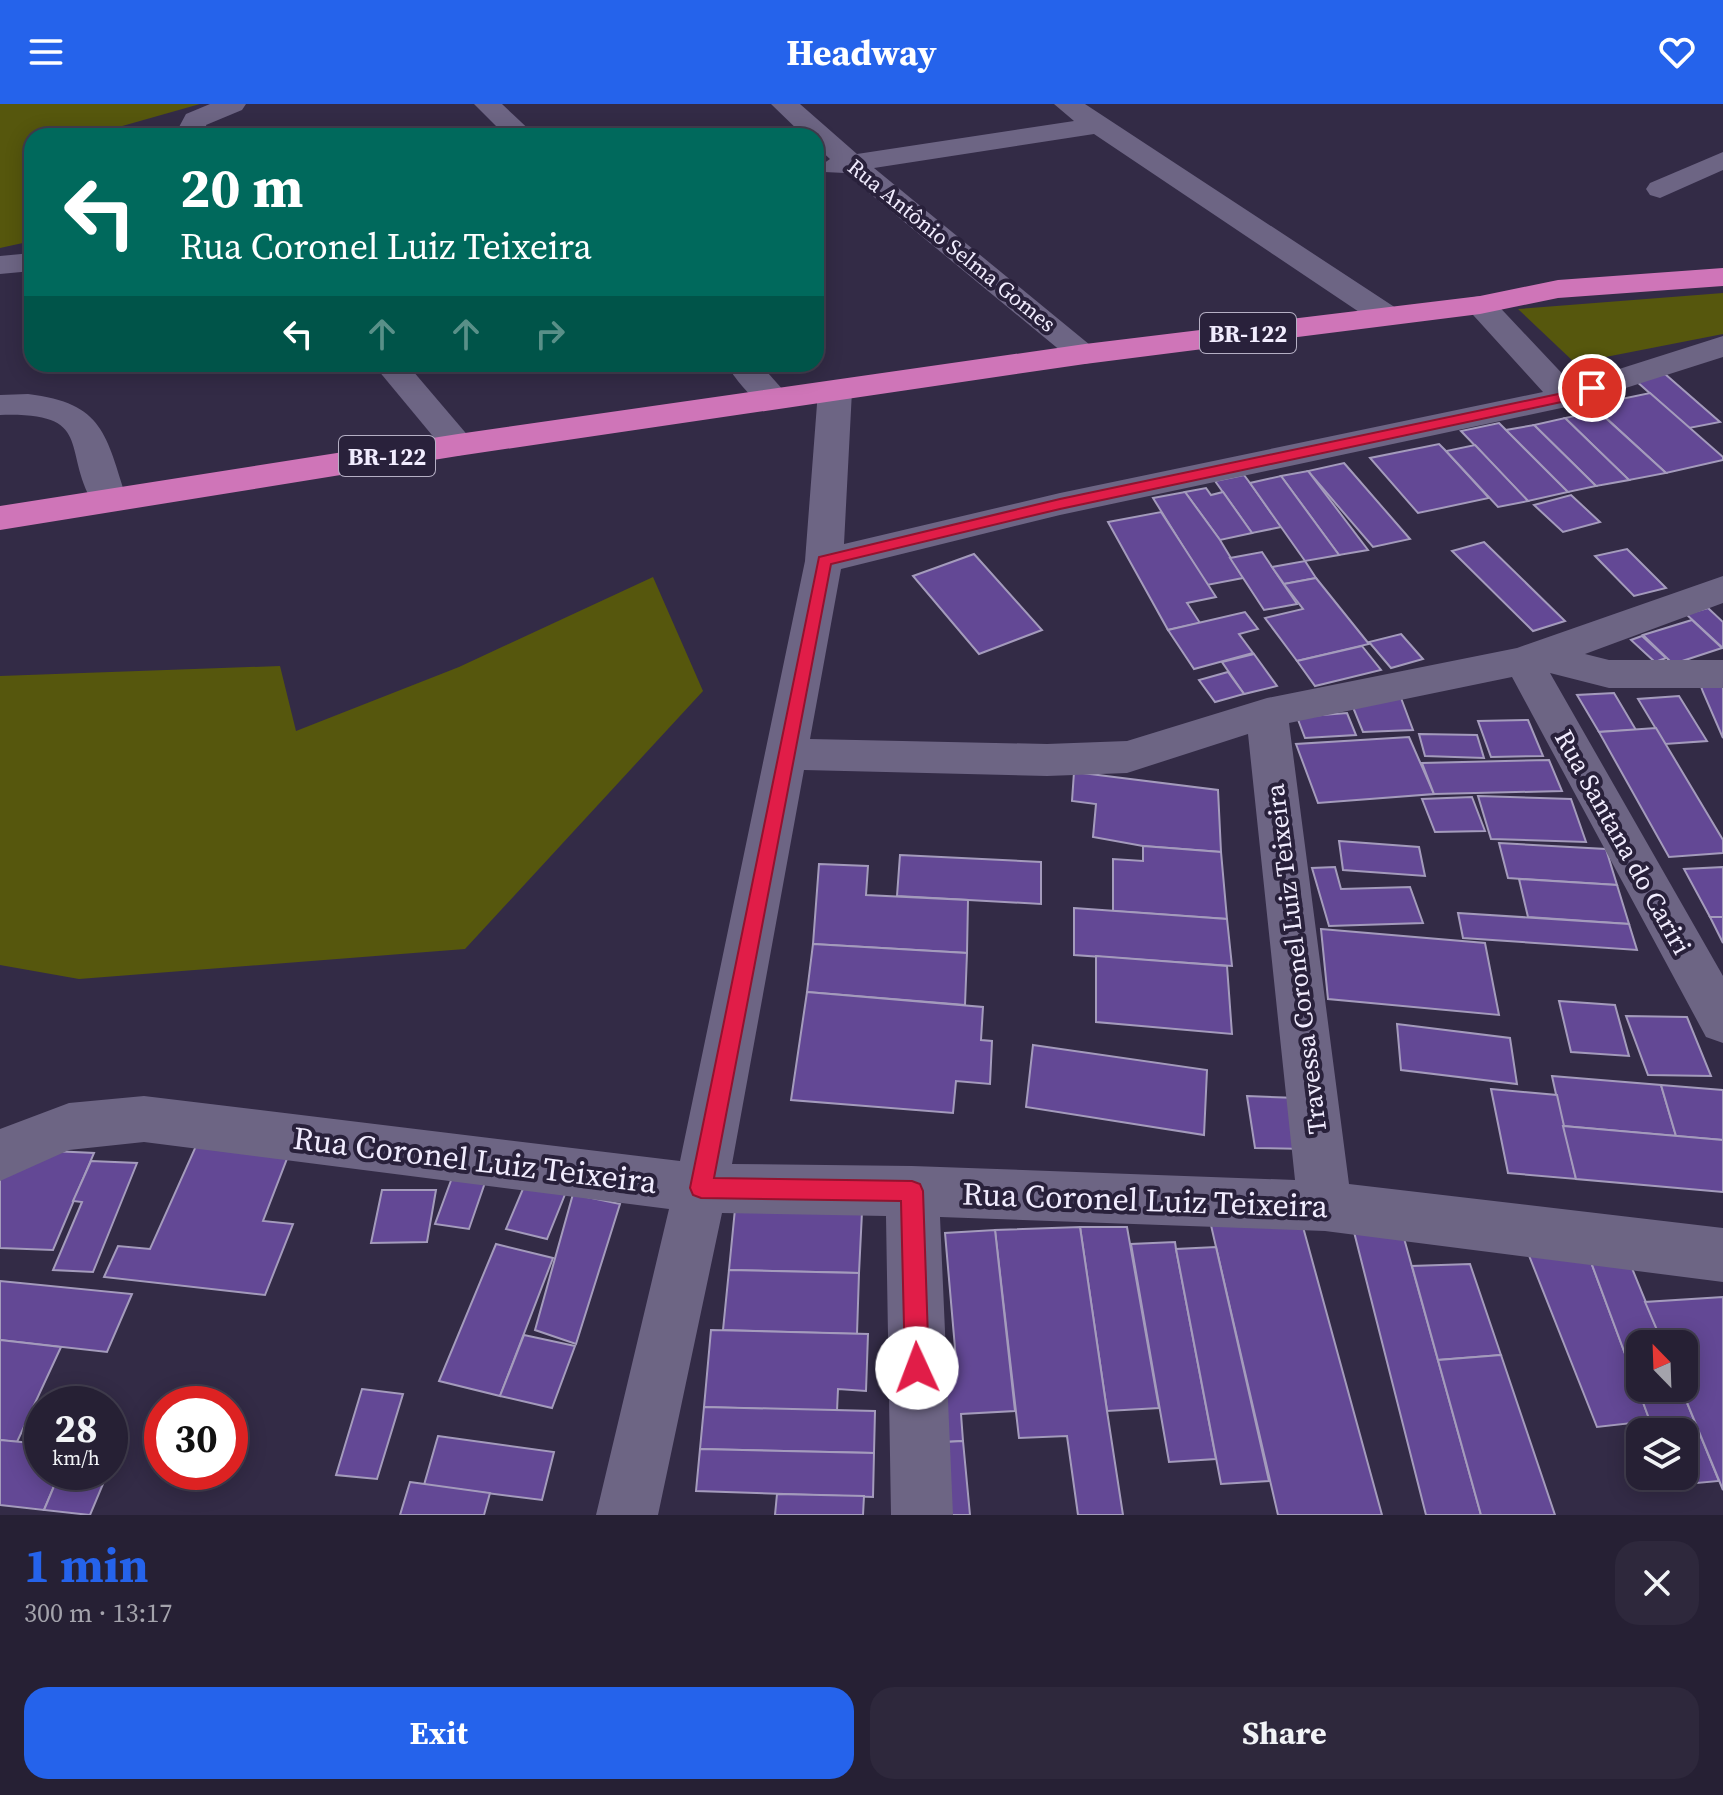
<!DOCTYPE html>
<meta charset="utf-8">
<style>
:root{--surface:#262034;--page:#2e283c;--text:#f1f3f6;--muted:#a4a3ac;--line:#423e4f;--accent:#2563eb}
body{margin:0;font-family:"Source Serif 4",serif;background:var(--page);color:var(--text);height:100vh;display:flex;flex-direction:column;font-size:30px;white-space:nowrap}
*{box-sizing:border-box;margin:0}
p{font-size:26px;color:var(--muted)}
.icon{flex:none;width:44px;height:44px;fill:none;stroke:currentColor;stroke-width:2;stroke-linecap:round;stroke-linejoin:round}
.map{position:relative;height:1411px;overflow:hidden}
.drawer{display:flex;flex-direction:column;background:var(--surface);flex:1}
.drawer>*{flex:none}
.top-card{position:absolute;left:24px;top:24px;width:800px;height:244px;border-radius:24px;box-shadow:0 4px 20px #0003,0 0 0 2px var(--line);background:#00695c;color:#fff;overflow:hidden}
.needle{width:52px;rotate:337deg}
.tools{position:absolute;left:1626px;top:1226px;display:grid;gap:16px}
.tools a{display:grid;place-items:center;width:72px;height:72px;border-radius:16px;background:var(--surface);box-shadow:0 4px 20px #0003,0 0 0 2px var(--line);font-size:40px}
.speed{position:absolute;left:24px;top:1282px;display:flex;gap:16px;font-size:40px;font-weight:700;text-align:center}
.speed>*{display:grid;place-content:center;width:104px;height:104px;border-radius:50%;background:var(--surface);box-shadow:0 4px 20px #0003,0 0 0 2px var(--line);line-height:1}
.speed small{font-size:20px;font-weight:400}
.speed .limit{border:12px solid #d22;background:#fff;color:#111}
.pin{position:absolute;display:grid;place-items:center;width:68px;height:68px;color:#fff;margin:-34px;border:4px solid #fff;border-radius:50%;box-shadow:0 2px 8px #0007}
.me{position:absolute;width:88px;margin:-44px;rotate:358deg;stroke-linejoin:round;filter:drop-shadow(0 0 6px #0008)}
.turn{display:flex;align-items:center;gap:28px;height:168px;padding:0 24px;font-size:36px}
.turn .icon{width:104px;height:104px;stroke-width:2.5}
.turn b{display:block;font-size:56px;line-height:68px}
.lanes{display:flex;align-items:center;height:76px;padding:0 24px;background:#0003;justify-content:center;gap:40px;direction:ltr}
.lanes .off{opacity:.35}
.round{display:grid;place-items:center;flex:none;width:84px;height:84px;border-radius:24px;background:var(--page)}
.summary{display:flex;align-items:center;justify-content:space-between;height:136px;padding:0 24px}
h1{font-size:48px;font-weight:700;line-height:60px;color:var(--accent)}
.cta{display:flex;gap:16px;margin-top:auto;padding:16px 24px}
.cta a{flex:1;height:92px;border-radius:24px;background:var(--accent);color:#fff;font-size:32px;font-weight:700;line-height:92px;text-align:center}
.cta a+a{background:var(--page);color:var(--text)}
header{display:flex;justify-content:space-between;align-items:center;height:104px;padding:0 24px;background:var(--accent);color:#fff;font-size:36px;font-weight:700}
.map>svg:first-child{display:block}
.green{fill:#56570d}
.building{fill:#634895;stroke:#a49bbc;stroke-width:2}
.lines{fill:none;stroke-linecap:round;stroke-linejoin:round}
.minor{fill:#6d6584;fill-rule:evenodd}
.highway{fill:#cf75b8;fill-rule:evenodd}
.route{fill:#e11d48;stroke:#92132f;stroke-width:2}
.labels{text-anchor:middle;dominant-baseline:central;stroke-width:8;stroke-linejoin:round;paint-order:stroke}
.far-street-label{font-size:22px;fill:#f1ecfe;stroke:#29213b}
.shield{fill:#29213b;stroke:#b5afc4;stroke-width:2}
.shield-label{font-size:24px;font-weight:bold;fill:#f1ecfe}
.street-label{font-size:26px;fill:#f1ecfe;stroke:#29213b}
.near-street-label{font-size:32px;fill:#f1ecfe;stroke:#29213b}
</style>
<header><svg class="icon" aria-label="menu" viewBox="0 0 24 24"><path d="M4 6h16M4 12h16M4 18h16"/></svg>Headway<svg class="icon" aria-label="heart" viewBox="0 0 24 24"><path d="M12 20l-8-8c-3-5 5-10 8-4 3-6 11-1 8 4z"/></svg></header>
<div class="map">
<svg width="1723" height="1411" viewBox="0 0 1723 1411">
<rect width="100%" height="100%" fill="#332b46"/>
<!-- green -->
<g class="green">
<polygon points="0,0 200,0 87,32 32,32 32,137 0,144"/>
<polygon points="1723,189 1723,230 1575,259 1518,205"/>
<polygon points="653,473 703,587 465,845 79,875 0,861 0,572 280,562 296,627 459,563"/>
</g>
<!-- building -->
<g class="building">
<polygon points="1665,270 1720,318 1689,324 1635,276"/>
<polygon points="1650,289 1723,353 1723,356 1666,369 1592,301"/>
<polygon points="1598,307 1666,369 1629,376 1565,314"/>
<polygon points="1565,314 1629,376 1596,382 1534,321"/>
<polygon points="1499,319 1568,388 1528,397 1461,327"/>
<polygon points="1534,321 1596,382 1568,388 1506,326"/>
<polygon points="1439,340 1446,347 1489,394 1418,409 1370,354"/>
<polygon points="1475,341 1528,397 1498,403 1446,347"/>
<polygon points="1344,359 1410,435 1373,443 1308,367"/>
<polygon points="1308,367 1368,446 1339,451 1281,372"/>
<polygon points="1244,371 1250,379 1281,423 1252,429 1215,377"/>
<polygon points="1281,372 1339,451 1305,457 1250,379"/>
<polygon points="1206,384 1211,391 1223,388 1252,429 1220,436 1185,388"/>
<polygon points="1185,388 1220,436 1243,474 1207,481 1153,394"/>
<polygon points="1571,391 1600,418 1563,428 1534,401"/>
<polygon points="1161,408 1216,493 1187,499 1200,519 1168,526 1108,418"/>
<polygon points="1484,438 1565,517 1533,527 1452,447"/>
<polygon points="1627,445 1666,484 1634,492 1595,452"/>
<polygon points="1262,448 1272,463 1297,500 1264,506 1230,454"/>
<polygon points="974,450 1042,526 979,550 913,472"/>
<polygon points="1305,457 1316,474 1284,480 1272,463"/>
<polygon points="1316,474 1369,540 1297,557 1265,514 1303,505 1284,480"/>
<polygon points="1708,504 1723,518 1723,544 1686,510"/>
<polygon points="1245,508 1258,525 1239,530 1253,549 1194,565 1168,526"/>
<polygon points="1692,516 1722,544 1673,560 1643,531"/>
<polygon points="1401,530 1423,555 1391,564 1369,538"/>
<polygon points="1642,532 1666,554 1655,558 1631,536"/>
<polygon points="1362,542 1381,566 1315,582 1297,557"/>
<polygon points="1254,550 1277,582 1244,590 1222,558"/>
<polygon points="1228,568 1244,590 1215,598 1199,576"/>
<polygon points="1699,577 1723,578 1723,634 1703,588"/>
<polygon points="1614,589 1636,626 1599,628 1577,591"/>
<polygon points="1679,592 1707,637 1665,640 1638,595"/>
<polygon points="1401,594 1413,626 1363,628 1350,596"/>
<polygon points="1347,609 1356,631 1305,634 1297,613"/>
<polygon points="1528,616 1543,652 1491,653 1478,617"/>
<polygon points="1656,624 1723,736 1723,749 1669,753 1599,628"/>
<polygon points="1419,630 1477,631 1484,654 1425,652"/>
<polygon points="1409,633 1434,690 1318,699 1296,640"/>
<polygon points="1549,656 1562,687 1434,690 1422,659"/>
<polygon points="1074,668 1218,686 1221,748 1143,742 1093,733 1096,700 1072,697"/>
<polygon points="1478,692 1571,695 1586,738 1491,735"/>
<polygon points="1472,693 1485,727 1435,728 1422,695"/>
<polygon points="1339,737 1419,743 1425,772 1343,766"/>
<polygon points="1499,739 1606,745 1617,781 1508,774"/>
<polygon points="1143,742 1221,748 1227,815 1113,807 1113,755 1143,757"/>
<polygon points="900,751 1041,758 1041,800 897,792"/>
<polygon points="819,760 868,762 866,791 968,796 967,849 813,840"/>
<polygon points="1335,763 1341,785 1410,783 1423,819 1329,822 1312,764"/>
<polygon points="1723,763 1723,813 1710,813 1684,765"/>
<polygon points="1519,775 1617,781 1629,820 1528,813"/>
<polygon points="1074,804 1227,815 1232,862 1074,851"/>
<polygon points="1458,809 1629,820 1637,846 1463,834"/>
<polygon points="1710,813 1723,813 1723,839"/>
<polygon points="1321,825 1485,839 1499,911 1328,895"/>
<polygon points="813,840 967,849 965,901 807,888"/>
<polygon points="1096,852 1227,862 1232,930 1096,918"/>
<polygon points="807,888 983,903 981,936 992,937 990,980 956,977 953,1009 791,996"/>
<polygon points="1559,897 1615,901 1629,952 1571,948"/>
<polygon points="1626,912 1687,913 1711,972 1648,971"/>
<polygon points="1397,920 1510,934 1517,980 1401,966"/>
<polygon points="1033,941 1207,966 1204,1031 1026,1003"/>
<polygon points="1552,972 1661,981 1676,1032 1563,1022"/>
<polygon points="1661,981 1723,986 1723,1036 1676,1032"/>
<polygon points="1491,985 1557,991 1576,1075 1508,1069"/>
<polygon points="1247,992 1298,994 1308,1045 1255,1044"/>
<polygon points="1563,1022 1723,1036 1723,1088 1576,1075"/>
<polygon points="196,1042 288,1052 263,1117 293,1120 265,1191 104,1173 118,1142 150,1145"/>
<polygon points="9,1045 94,1049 53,1146 0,1144 0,1065"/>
<polygon points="91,1057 137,1059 93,1168 53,1166 82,1098 73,1097"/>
<polygon points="456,1063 489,1067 469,1125 435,1120"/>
<polygon points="528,1073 568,1083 547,1135 506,1125"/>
<polygon points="382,1086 436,1086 427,1138 371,1139"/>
<polygon points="573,1090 620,1100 576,1240 535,1226"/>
<polygon points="735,1105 862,1108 859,1169 729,1166"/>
<polygon points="1300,1112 1382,1411 1278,1411 1210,1117"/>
<polygon points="1080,1123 1127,1123 1159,1304 1107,1307"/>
<polygon points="1080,1123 1107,1307 1123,1411 1078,1411 1067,1332 1019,1334 995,1126"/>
<polygon points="995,1126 1015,1307 961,1310 963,1337 906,1340 901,1269 957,1267 945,1129"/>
<polygon points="1402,1127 1481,1411 1426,1411 1354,1128"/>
<polygon points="1175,1138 1176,1145 1216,1355 1169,1358 1131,1140"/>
<polygon points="496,1140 553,1154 500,1292 439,1277"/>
<polygon points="1216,1143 1269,1377 1221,1380 1176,1145"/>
<polygon points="1528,1149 1588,1150 1650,1317 1597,1323"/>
<polygon points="1588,1150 1627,1152 1663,1240 1640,1240 1640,1284 1681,1284 1719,1377 1675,1381 1671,1372 1684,1372 1684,1328 1654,1328"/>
<polygon points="1470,1160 1501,1251 1438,1256 1412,1162"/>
<polygon points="729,1166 859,1169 857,1230 723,1226"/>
<polygon points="0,1177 132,1190 107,1248 0,1236"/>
<polygon points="1723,1193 1723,1386 1681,1284 1684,1284 1684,1240 1663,1240 1645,1198"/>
<polygon points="711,1226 868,1230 866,1287 838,1285 837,1307 704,1303"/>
<polygon points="524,1231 575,1242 552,1304 500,1292"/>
<polygon points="0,1236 61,1243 17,1338 0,1336"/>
<polygon points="1501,1251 1555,1411 1481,1411 1438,1256"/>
<polygon points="362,1285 403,1290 377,1375 336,1371"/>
<polygon points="704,1303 875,1307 874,1349 700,1345"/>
<polygon points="438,1332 554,1348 542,1396 424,1381"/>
<polygon points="0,1336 42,1340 42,1368 60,1368 44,1406 0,1401"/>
<polygon points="963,1337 970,1411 910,1411 906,1340"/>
<polygon points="700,1345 874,1349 873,1393 696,1387"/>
<polygon points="60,1368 108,1368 90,1411 44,1406"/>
<polygon points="410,1378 490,1389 484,1411 400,1411"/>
<polygon points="777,1390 864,1392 863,1411 775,1411"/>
</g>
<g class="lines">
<!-- minor -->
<g class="minor">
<polygon points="210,0 246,0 242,6 206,21 209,32 181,32 179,23 186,10"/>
<polygon points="474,0 502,0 536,32 506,32"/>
<polygon points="771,0 800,0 857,50 1074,17 1054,0 1085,0 1396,204 1401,211 1396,218 1385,220 1374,218 1094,30 874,64 1101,250 1097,257 1085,260 1073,257 845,69 824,68 820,62 830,55 816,42 816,32 804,32"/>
<polygon points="1723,48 1723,66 1660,94 1650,91 1646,85 1650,79"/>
<polygon points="32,149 32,167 0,170 0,152"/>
<path d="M1480,192l11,2 81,86 151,-48v21l-157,50 -506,108 -219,54 -31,170 237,5 80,-3 140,-43 250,-50 206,-72v27l-138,51 24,6h114v28h-114l-59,-15 173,303v67l-17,-6 -194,-360 -223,46 60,461 374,44v54l-398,-51 -385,-14 13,298h-62l-5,-299 -164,-3 -64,302h-62l73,-306 -525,-67 -75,8 -69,31v-52l69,-26 75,-7 536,65 125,-600 13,-170 5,-7 12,-3 12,3 5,7 -8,153 216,-51 483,-101 -79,-87 5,-7zM1248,630l47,446 -383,-14 -180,-2 72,-394 243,6 80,-3z"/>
<polygon points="373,260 407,260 470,334 475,341 470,348 458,352 446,348"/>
<path d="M726,260h34l32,36 -5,7c-27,7 -47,-22 -61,-43z"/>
<path d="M28,290c76,9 78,41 99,106l-5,8 -13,3 -13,-3c-37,-57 2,-96 -96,-93v-20z"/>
</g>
<!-- highway -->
<polygon class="highway" points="1723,164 1723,182 1558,194 1480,210 1085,260 458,352 0,426 0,402 458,330 1085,240 1480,192 1558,176"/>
</g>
<!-- route -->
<polygon class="route" points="1592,280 1599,284 1597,287 1566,297 1060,405 831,460 714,1074 912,1077 920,1080 923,1087 929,1264 926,1272 917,1276 909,1272 905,1264 901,1097 701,1094 693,1091 690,1084 819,453 1060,395 1563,289"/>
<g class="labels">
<!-- far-street labels -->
<g class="far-street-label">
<text transform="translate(952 141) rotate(39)">Rua Antônio Selma Gomes</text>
</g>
<!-- shield labels -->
<g class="shield">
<rect x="1200" y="209" width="96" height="40" rx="6"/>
<rect x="339" y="332" width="96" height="40" rx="6"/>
</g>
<g class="shield-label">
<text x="1248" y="229">BR-122</text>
<text x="387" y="352">BR-122</text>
</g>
<!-- street labels -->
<g class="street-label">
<text transform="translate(1623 738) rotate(61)">Rua Santana do Cariri</text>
<text transform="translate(1296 855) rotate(-97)">Travessa Coronel Luiz Teixeira</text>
</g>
<!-- near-street labels -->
<g class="near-street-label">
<text transform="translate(475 1056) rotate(7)">Rua Coronel Luiz Teixeira</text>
<text transform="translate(1145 1096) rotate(2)">Rua Coronel Luiz Teixeira</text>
</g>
</g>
</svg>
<div class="tools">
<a><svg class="needle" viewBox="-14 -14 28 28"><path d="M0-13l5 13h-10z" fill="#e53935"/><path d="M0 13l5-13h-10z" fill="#a4a3ac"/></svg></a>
<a><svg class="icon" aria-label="layers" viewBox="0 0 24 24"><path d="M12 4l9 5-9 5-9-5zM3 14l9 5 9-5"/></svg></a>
</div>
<div class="speed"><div>28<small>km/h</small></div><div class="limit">30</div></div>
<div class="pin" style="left:1592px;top:284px;background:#d93025"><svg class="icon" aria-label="arrive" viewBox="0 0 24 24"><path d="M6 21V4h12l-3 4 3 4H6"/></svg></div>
<svg class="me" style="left:917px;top:1264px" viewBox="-20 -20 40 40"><circle r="19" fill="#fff"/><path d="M0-13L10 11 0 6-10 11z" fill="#e11d48"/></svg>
<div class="top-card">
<div class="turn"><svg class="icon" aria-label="left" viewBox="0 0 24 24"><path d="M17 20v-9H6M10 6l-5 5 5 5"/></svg><div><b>20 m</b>Rua Coronel Luiz Teixeira</div></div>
<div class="lanes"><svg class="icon" aria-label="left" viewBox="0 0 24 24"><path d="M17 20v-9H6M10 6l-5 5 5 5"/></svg><svg class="icon off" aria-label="ahead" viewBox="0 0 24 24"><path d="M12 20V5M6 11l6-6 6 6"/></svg><svg class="icon off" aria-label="ahead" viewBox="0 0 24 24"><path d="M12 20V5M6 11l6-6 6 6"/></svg><svg class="icon off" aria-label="right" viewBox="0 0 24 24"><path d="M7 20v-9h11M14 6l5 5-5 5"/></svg></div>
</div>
</div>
<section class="drawer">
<div class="summary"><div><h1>1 min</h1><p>300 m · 13:17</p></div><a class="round"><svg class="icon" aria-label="close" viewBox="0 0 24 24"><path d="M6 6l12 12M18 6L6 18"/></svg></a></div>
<div class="cta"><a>Exit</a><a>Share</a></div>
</section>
